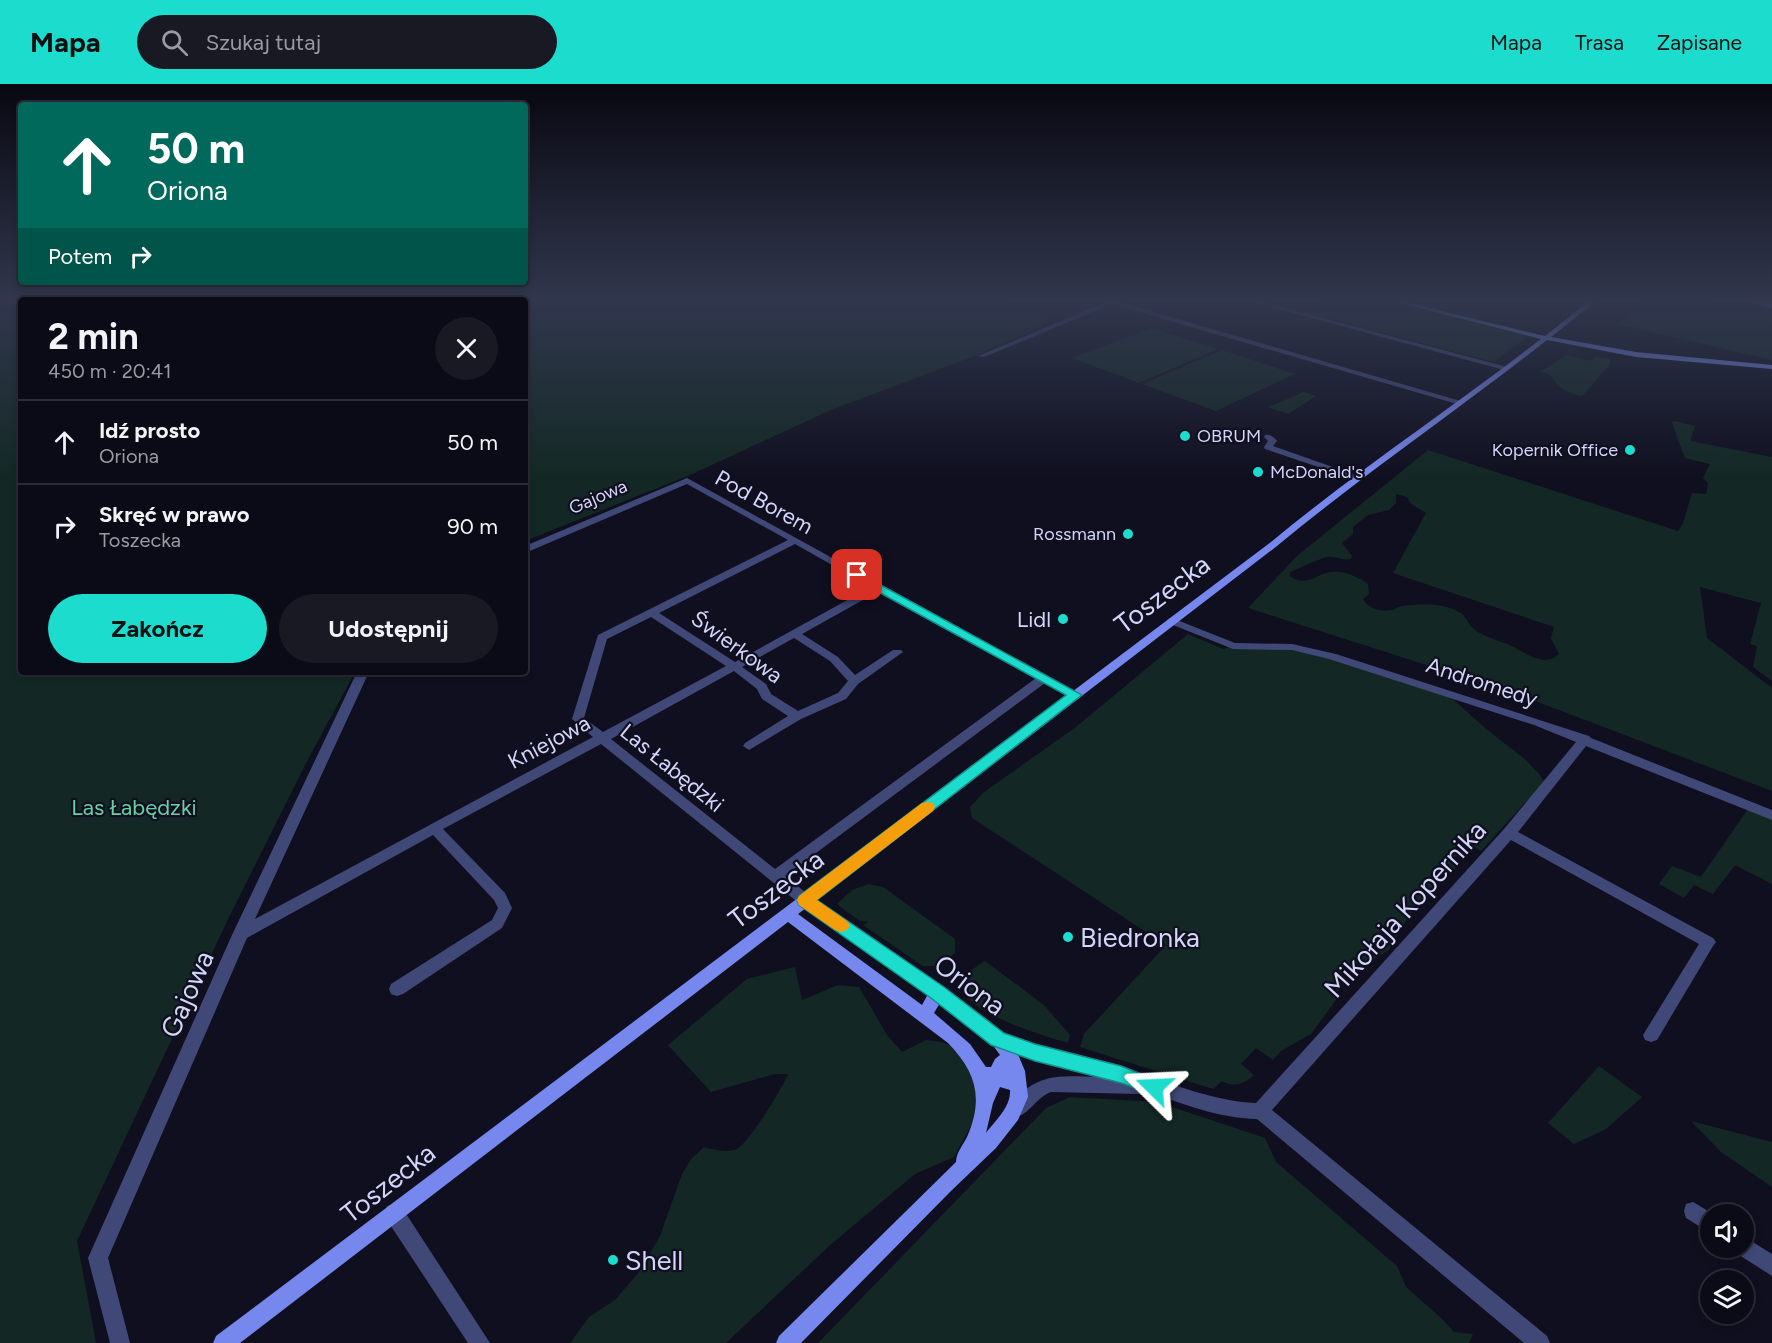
<!DOCTYPE html>
<html lang="pl">
<meta charset="utf-8">
<style>
:root{--surface:#0b0b17;--page:#191924;--text:#f1f3f6;--muted:#9a9ba1;--line:#2b2b36;--accent:#1cdcce}
body{margin:0;font-family:Figtree,sans-serif;background:var(--page);color:var(--text);height:100vh;display:flex;flex-direction:column;font-size:22px;white-space:nowrap}
*{box-sizing:border-box;margin:0}
p{font-size:20px;color:var(--muted)}
.icon{flex:none;width:33px;height:33px;fill:none;stroke:currentColor;stroke-width:2;stroke-linecap:round;stroke-linejoin:round}
.map{position:relative;flex:1;overflow:hidden}
.details{position:absolute;left:18px;top:213px;width:510px;height:378px;display:flex;flex-direction:column;background:var(--surface);border-radius:6px;box-shadow:0 3px 9px #0003,0 0 0 2px var(--line)}
.details>*{flex:none}
.banner{position:absolute;left:18px;top:18px;width:510px;height:183px;border-radius:6px;box-shadow:0 3px 9px #0003,0 0 0 2px var(--line);background:#00695c;color:#fff;overflow:hidden}
.buttons{position:absolute;left:1700px;top:1120px;display:grid;gap:12px}
.buttons a{display:grid;place-items:center;width:54px;height:54px;border-radius:50%;background:var(--surface);box-shadow:0 3px 9px #0003,0 0 0 2px var(--line);font-size:30px}
.pin{position:absolute;display:grid;place-items:center;width:51px;height:51px;color:#fff;margin:-26px;border-radius:12px;box-shadow:0 3px 9px #0006}
.me{position:absolute;width:66px;margin:-33px;rotate:291deg;stroke-linejoin:round;filter:drop-shadow(0 0 4px #0008)}
.turn{display:flex;align-items:center;gap:21px;height:126px;padding:0 30px;font-size:27px}
.turn .icon{width:78px;height:78px;stroke-width:2.5}
.turn b{display:block;font-size:42px;line-height:51px}
.then{display:flex;align-items:center;height:57px;padding:0 30px;background:#0003;gap:12px;font-size:22px}
.round{display:grid;place-items:center;flex:none;width:63px;height:63px;border-radius:32px;background:var(--page)}
.head{display:flex;align-items:center;justify-content:space-between;height:102px;padding:0 30px}
h1{font-size:36px;font-weight:700;line-height:45px}
.button{display:flex;gap:12px;margin-top:auto;padding:12px 30px}
.button a{flex:1;height:69px;border-radius:36px;background:var(--accent);color:#111;font-size:24px;font-weight:700;line-height:69px;text-align:center}
.button a+a{background:var(--page);color:var(--text)}
ul{padding:0;list-style:none}
li{display:flex;align-items:center;gap:18px;height:84px;padding:0 30px;border-top:2px solid var(--line)}
li div{flex:1}
li b{display:block;font-size:22px}
li em{font-style:normal}
header{display:flex;align-items:center;gap:36px;box-sizing:border-box;height:84px;padding:0 30px;background:var(--accent);color:#111}
header strong{font-size:28px}
nav{display:flex;gap:33px;margin-inline-start:auto;font-size:21px}
.search{width:420px;height:54px;background:var(--page);display:flex;align-items:center;gap:15px;box-sizing:border-box;padding:0 21px;border-radius:33px;color:var(--muted);font-size:22px}
.map>svg:first-child{display:block}
.green{fill:#132824;fill-rule:evenodd}
.lines{fill:none;stroke-linecap:round;stroke-linejoin:round}
.street{fill:#404878;fill-rule:evenodd}
.secondary{fill:#7687ed;fill-rule:evenodd}
.primary{fill:#a367ec;fill-rule:evenodd}
.route{fill:#1cdcce;stroke:#128f86;stroke-width:1.5}
.slow{fill:#f59e0b}
.poi-dot{fill:#1cdcce;stroke:#0f0f1f;stroke-width:2}
.labels{text-anchor:middle;dominant-baseline:central;stroke-width:4.5;stroke-linejoin:round;paint-order:stroke}
.far-poi-label{font-size:18px;fill:#d3d5f9;stroke:#0f0f1f;text-anchor:start}
.far-street-label{font-size:18px;fill:#d3d5f9;stroke:#0f0f1f}
.street-label{font-size:22px;fill:#d3d5f9;stroke:#0f0f1f}
.poi-label{font-size:22px;fill:#d3d5f9;stroke:#0f0f1f;text-anchor:end}
.park-label{font-size:22px;fill:#68d0a4;stroke:#0f0f1f}
.near-street-label{font-size:27px;fill:#d3d5f9;stroke:#0f0f1f}
.near-poi-label{font-size:27px;fill:#d3d5f9;stroke:#0f0f1f;text-anchor:start}
</style>
<header>
<strong>Mapa</strong>
<div class="search"><svg class="icon" aria-label="search" viewBox="0 0 24 24"><circle cx="10" cy="10" r="6"/><path d="M15 15l6 6"/></svg>Szukaj tutaj</div>
<nav><a>Mapa</a><a>Trasa</a><a>Zapisane</a></nav>
</header>
<div class="map">
<svg width="1772" height="1259" viewBox="0 0 1772 1259">
<rect width="100%" height="100%" fill="#0f0f1f"/>
<!-- green -->
<g class="green">
<polygon points="0,218 21,218 21,588 355,588 306,679 229,833 77,1157 96,1259 0,1259"/>
<polygon points="525,218 998,218 1046,233 1049,237 1040,243 977,271 833,325 690,391 525,457"/>
<polygon points="1318,218 1388,218 1528,252 1494,278 1311,230 1328,221"/>
<polygon points="1644,218 1702,218 1772,231 1772,276 1617,240"/>
<polygon points="1152,244 1218,265 1139,299 1072,274"/>
<polygon points="1222,266 1295,290 1216,327 1142,300"/>
<path d="M1566,271l25,6 4,-4 15,2v5l-26,30 -3,2c-7,-1 -17,-5 -22,-10 -7,-7 -7,-13 -19,-14z"/>
<polygon points="1304,308 1316,312 1288,330 1268,323"/>
<path d="M1675,337l20,5 -5,15 82,16v224l-19,-14 4,-21 -7,-2 11,-41 -61,-16 7,51 65,50v103l-255,-97 -269,-86 49,-52 131,-106 250,81 5,-8 9,-30 14,1 2,-11 -5,-5 7,-14 -25,-6 -12,-32 -1,-4zM1396,410l11,3 4,7 15,9 -33,60 161,54 -3,11 8,16c-16,15 -35,-3 -50,-9 -12,-5 -24,-8 -34,-15 -8,-6 -8,-15 -18,-19 -16,-8 -37,-7 -54,-5 -4,0 -8,4 -13,4 -10,2 -23,-2 -27,-11l6,-5 -1,-10c-10,-7 -24,-14 -37,-12 -15,2 -26,16 -41,4v-4c10,-4 28,-13 37,-15 9,-1 15,4 24,2l1,-3 -10,-13 11,-9v-7l15,-12 21,-5 7,-7z"/>
<path d="M1188,550l35,15 10,-3 59,1 153,45 40,36 41,32 14,15 4,7 -63,69 -12,-8 -16,16 3,8 -46,47 -21,36 -18,11 -13,3 -15,10 -7,26 -25,34 -30,17 -8,9 -17,-12 -15,16 13,11c-9,9 -21,13 -32,6l-9,8 -133,-42 4,-13 82,-89 -194,-127 -2,-11 14,-15 92,-65z"/>
<polygon points="1748,725 1772,734 1772,800 1735,781 1713,810 1694,801 1684,814 1659,800 1672,782 1701,793"/>
<polygon points="868,800 883,803 955,855 955,869 937,882 923,882 863,841 869,838 860,837 839,822 838,819 852,806"/>
<path d="M985,877l59,44 26,30 -2,8c-21,-6 -101,-30 -105,-54 -2,-13 13,-23 22,-28z"/>
<path d="M795,883l7,33 36,-15 21,2 28,48 15,17 24,-12 16,2 7,3 15,15 11,21 2,20 -5,23 -18,33 -39,17 -86,72 -103,97h-156l19,-26 26,-17 24,-28 21,-36 22,-62 9,-15 13,-12c9,3 24,6 33,2 11,-5 47,-63 51,-75h-13l-64,18 -43,-47 79,-66z"/>
<polygon points="1599,982 1642,1013 1606,1045 1574,1060 1548,1039"/>
<polygon points="1070,1013 1157,1018 1265,1054 1276,1078 1397,1182 1406,1203 1442,1235 1454,1248 1473,1250 1469,1259 818,1259 1046,1024"/>
<polygon points="1691,1037 1772,1058 1772,1103 1721,1068"/>
</g>
<g class="lines">
<!-- street -->
<g class="street">
<polygon points="1106,218 1119,218 1464,318 1457,320 1112,220 984,273 978,272"/>
<polygon points="1252,218 1262,218 1511,284 1504,286"/>
<path d="M1265,351c5,-1 9,2 12,6l-4,5 91,32 -7,2 -92,-31 -1,-2 4,-6 -4,-4z"/>
<path d="M687,394l394,217 -6,4 -4,-1 -26,-15 -260,193 25,20 2,4 -2,4 -5,2 -5,-2 -199,-160 -158,85 62,64 7,15 -10,20 -99,66 -6,2 -6,-2 -2,-5 2,-5 101,-64 6,-12 -4,-8 -61,-65 -186,103 -139,320 22,85h-20l-22,-85 144,-323 125,-263h12l-114,247 338,-182 -21,-18 26,-84 190,-95 -101,-56 -162,69v-7zM795,460l76,43 -136,75 -76,-49zM879,507l157,87 -261,191 -164,-130 123,-68 23,18 5,10 26,17 -43,27 -2,3 6,4 52,-31 45,-20 12,-15 45,-32 -2,-2h-8l-38,25 -17,-18 -36,-23zM651,533l75,49 -123,66 -19,-14 23,-79zM794,554l36,23 18,20 -10,12 -40,18 -27,-17 -5,-10 -24,-17z"/>
<path d="M1172,534l63,25 57,1 44,10 253,82 2,2 181,72v10l-186,-74 -68,86 195,106 3,4 -3,4 -56,94 -6,2 -6,-2 -2,-5 56,-91 -188,-104 -239,270 275,226 3,7h-26l-267,-224c-39,-1 -74,-15 -111,-28l-6,3 -89,-2c-14,5 -20,20 -34,25l-6,-2 -3,-6c3,-6 7,-10 12,-15 26,-23 49,-17 82,-17l-73,-19 -36,-13 -2,-5 2,-5 6,-2c39,14 80,22 120,33 46,14 89,35 137,37l248,-274 72,-87 -42,-17 -205,-66 -37,-9 -59,-1 -65,-26 -1,-2 1,-2z"/>
<polygon points="1693,1118 1715,1131 1710,1131 1710,1149 1686,1134 1684,1127 1686,1120"/>
<polygon points="394,1120 401,1122 490,1259 468,1259 387,1136 385,1129 387,1122"/>
<polygon points="1743,1152 1772,1170 1772,1192 1736,1169 1734,1164 1743,1164"/>
</g>
<!-- secondary -->
<path class="secondary" d="M1395,218h10l140,34 43,-34h7l-44,35 85,15 136,13v4l-136,-12 -89,-17c-89,70 -183,134 -270,206l-461,354 128,87 60,47 13,18 8,19 3,26 -10,23 -22,28 -44,42 -151,153h-25l3,-7 177,-174c0,-9 7,-17 11,-25 17,-39 9,-65 -19,-94l-160,-121 -548,421h-27l3,-7 1055,-794c87,-72 181,-134 270,-203zM806,824l122,86 -6,11 -124,-91zM940,919l52,41 8,11 -5,4 -4,8h-5l-16,-23 -36,-31zM1000,1003l10,3c1,17 -14,30 -24,43l7,-30z"/>
<!-- primary -->
<polygon class="primary" points="1751,218 1772,218 1772,224 1753,220"/>
</g>
<!-- sky -->
<linearGradient id="sky" x2="0" y2="1"><stop stop-color="#080811"/><stop offset="0.55" stop-color="#31374d"/><stop offset="1" stop-color="#31374d" stop-opacity="0"/></linearGradient>
<rect width="1772" height="394" fill="url(#sky)"/>
<!-- route -->
<polygon class="route" points="857,488 1082,611 817,816 944,903 1004,949 1035,960 1121,982 1160,997 1163,1003 1160,1009 1154,1012 1121,999 1035,977 991,961 931,914 799,821 797,816 799,812 1066,611 853,494 853,489"/>
<!-- slow -->
<polygon class="slow" points="928,718 933,719 935,723 933,727 817,816 847,837 850,842 847,846 841,848 835,846 799,821 797,816 799,812 922,719"/>
<!-- markers -->
<g class="poi-dot">
<circle cx="1185" cy="352" r="6"/>
<circle cx="1630" cy="366" r="6"/>
<circle cx="1258" cy="388" r="6"/>
<circle cx="1128" cy="450" r="6"/>
<circle cx="1063" cy="535" r="6"/>
<circle cx="1068" cy="853" r="6"/>
<circle cx="613" cy="1176" r="6"/>
</g>
<g class="labels">
<!-- far-poi labels -->
<g class="far-poi-label">
<text x="1197" y="352">OBRUM</text>
<text x="1618" y="366" text-anchor="end">Kopernik Office</text>
<text x="1270" y="388">McDonald's</text>
<text x="1116" y="450" text-anchor="end">Rossmann</text>
</g>
<!-- far-street labels -->
<g class="far-street-label">
<text transform="translate(598 413) rotate(-23)">Gajowa</text>
</g>
<!-- street labels -->
<g class="street-label">
<text transform="translate(764 418) rotate(29)">Pod Borem</text>
<text transform="translate(737 563) rotate(36)">Świerkowa</text>
<text transform="translate(1482 598) rotate(18)">Andromedy</text>
<text transform="translate(549 658) rotate(-28)">Kniejowa</text>
<text transform="translate(672 684) rotate(39)">Las Łabędzki</text>
</g>
<!-- poi labels -->
<g class="poi-label">
<text x="1051" y="535">Lidl</text>
</g>
<!-- park labels -->
<g class="park-label">
<text x="134" y="723">Las Łabędzki</text>
</g>
<!-- near-street labels -->
<g class="near-street-label">
<text transform="translate(1162 510) rotate(-37)">Toszecka</text>
<text transform="translate(776 805) rotate(-37)">Toszecka</text>
<text transform="translate(1405 825) rotate(-48)">Mikołaja Kopernika</text>
<text transform="translate(970 901) rotate(37)">Oriona</text>
<text transform="translate(187 910) rotate(-66)">Gajowa</text>
<text transform="translate(388 1099) rotate(-38)">Toszecka</text>
</g>
<!-- near-poi labels -->
<g class="near-poi-label">
<text x="1080" y="853">Biedronka</text>
<text x="625" y="1176">Shell</text>
</g>
</g>
</svg>
<div class="buttons">
<a><svg class="icon" aria-label="sound" viewBox="0 0 24 24"><path d="M4 9h4l5-4v14l-5-4H4zM17 9q2 3 0 6"/></svg></a>
<a><svg class="icon" aria-label="layers" viewBox="0 0 24 24"><path d="M12 4l9 5-9 5-9-5zM3 14l9 5 9-5"/></svg></a>
</div>
<div class="pin" style="left:857px;top:491px;background:#d93025"><svg class="icon" aria-label="arrive" viewBox="0 0 24 24"><path d="M6 21V4h12l-3 4 3 4H6"/></svg></div>
<svg class="me" style="left:1154px;top:1003px" viewBox="-20 -20 40 40"><path d="M0-17L14 15 0 8-14 15z" fill="#1cdcce" stroke="#fff" stroke-width="4"/></svg>
<div class="banner">
<div class="turn"><svg class="icon" aria-label="ahead" viewBox="0 0 24 24"><path d="M12 20V5M6 11l6-6 6 6"/></svg><div><b>50 m</b>Oriona</div></div>
<div class="then">Potem<svg class="icon" aria-label="right" viewBox="0 0 24 24"><path d="M7 20v-9h11M14 6l5 5-5 5"/></svg></div>
</div>
<section class="details">
<div class="head"><div><h1>2 min</h1><p>450 m · 20:41</p></div><a class="round"><svg class="icon" aria-label="close" viewBox="0 0 24 24"><path d="M6 6l12 12M18 6L6 18"/></svg></a></div>
<ul>
<li><svg class="icon" aria-label="ahead" viewBox="0 0 24 24"><path d="M12 20V5M6 11l6-6 6 6"/></svg><div><b>Idź prosto</b><p>Oriona</p></div><em>50 m</em></li>
<li><svg class="icon" aria-label="right" viewBox="0 0 24 24"><path d="M7 20v-9h11M14 6l5 5-5 5"/></svg><div><b>Skręć w prawo</b><p>Toszecka</p></div><em>90 m</em></li>
</ul>
<div class="button"><a>Zakończ</a><a>Udostępnij</a></div>
</section>
</div>
